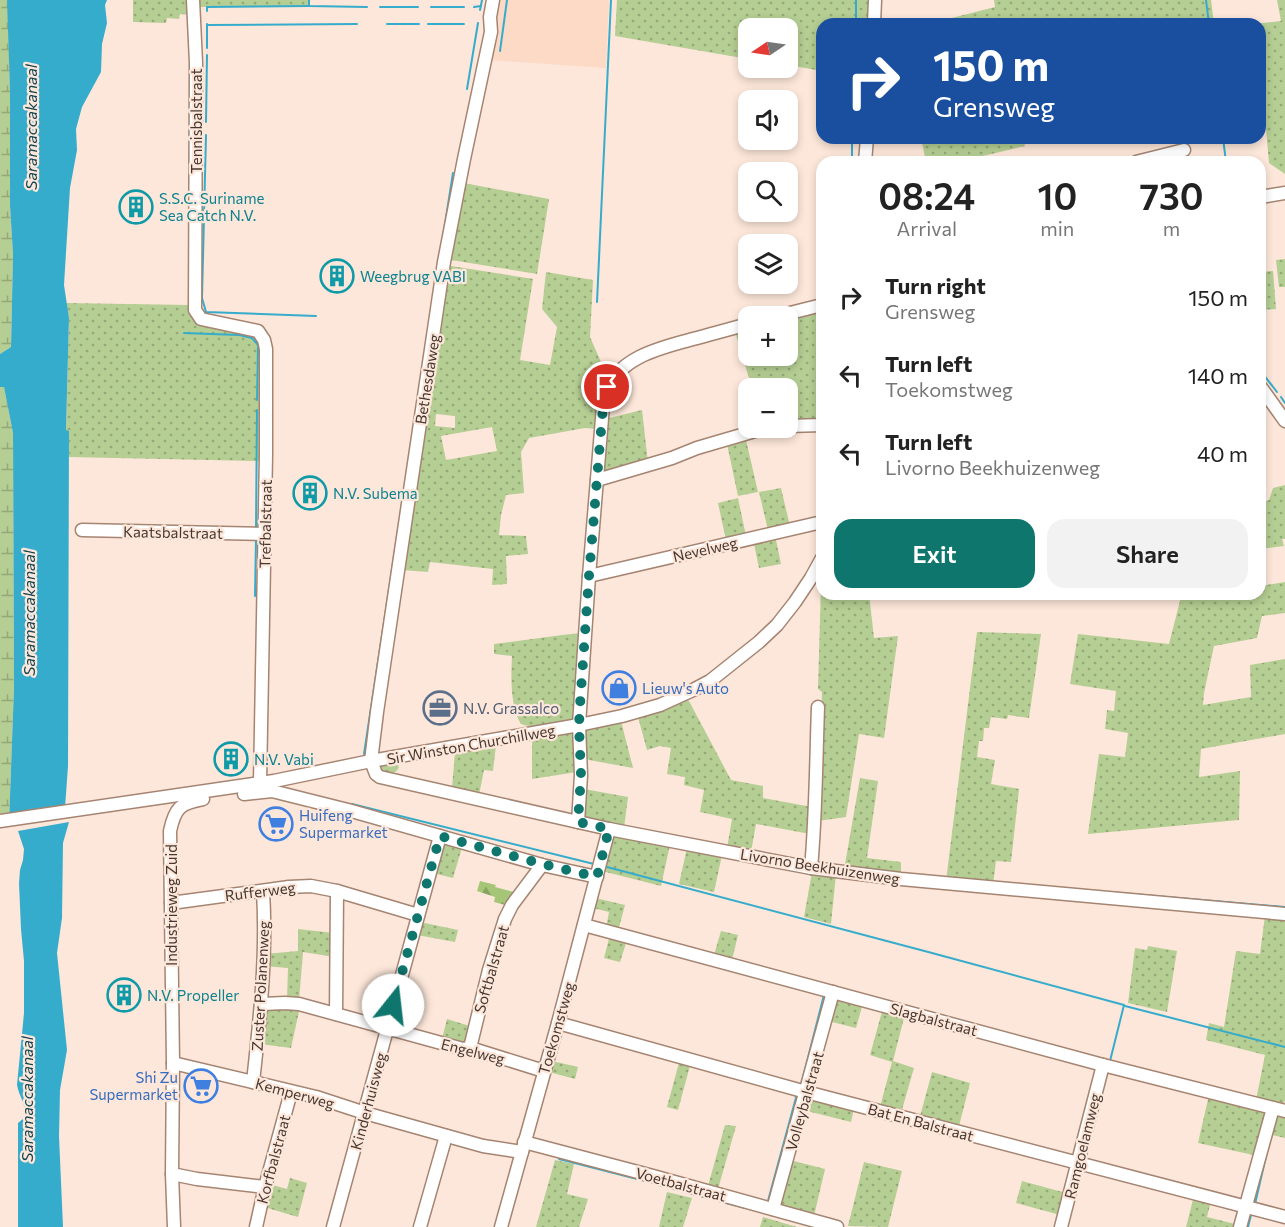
<!DOCTYPE html>
<meta charset="utf-8">
<style>
:root{--surface:#fff;--page:#f2f2f2;--text:#222;--muted:#767676;--accent:#0f766e}
body{margin:0;font-family:Commissioner,sans-serif;background:var(--page);color:var(--text);height:100vh;display:flex;flex-direction:column;font-size:22px;white-space:nowrap}
*{box-sizing:border-box;margin:0}
p{font-size:20px;color:var(--muted)}
.icon{flex:none;width:33px;height:33px;fill:none;stroke:currentColor;stroke-width:2;stroke-linecap:round;stroke-linejoin:round}
.map{position:relative;flex:1;overflow:hidden}
.panel{position:absolute;left:816px;top:156px;width:450px;height:444px;display:flex;flex-direction:column;background:var(--surface);border-radius:18px;box-shadow:0 3px 9px #0003}
.panel>*{flex:none}
.guide{position:absolute;left:816px;top:18px;width:450px;height:126px;border-radius:18px;box-shadow:0 3px 9px #0003;background:#1a4fa0;color:#fff;overflow:hidden}
.needle{width:39px;rotate:257deg}
.fabs{position:absolute;left:738px;top:18px;display:grid;gap:12px}
.fabs a{display:grid;place-items:center;width:60px;height:60px;border-radius:12px;background:var(--surface);box-shadow:0 3px 9px #0003;font-size:30px}
.pin{position:absolute;display:grid;place-items:center;width:51px;height:51px;color:#fff;margin:-26px;border:3px solid #fff;border-radius:50%;box-shadow:0 2px 6px #0007}
.me{position:absolute;width:66px;margin:-33px;rotate:16deg;stroke-linejoin:round;filter:drop-shadow(0 0 4px #0008)}
.turn{display:flex;align-items:center;gap:21px;height:126px;padding:0 18px;font-size:27px}
.turn .icon{width:78px;height:78px;stroke-width:2.5}
.turn b{display:block;font-size:42px;line-height:51px}
.eta{display:flex;justify-content:space-evenly;align-items:center;height:102px;text-align:center}
.eta b{font-size:36px;font-weight:600;line-height:42px}
.cta{display:flex;gap:12px;margin-top:auto;padding:12px 18px}
.cta a{flex:1;height:69px;border-radius:18px;background:var(--accent);color:#fff;font-size:24px;font-weight:600;line-height:69px;text-align:center}
.cta a+a{background:var(--page);color:var(--text)}
ul{padding:0;list-style:none}
li{display:flex;align-items:center;gap:18px;height:78px;padding:0 18px}
li div{flex:1}
li b{display:block;font-size:22px}
li em{font-style:normal}
.map>svg:first-child{display:block}
.built{fill:#fcdac5}
.grass{fill:url(#grass-dots);fill-rule:evenodd}
.forest{fill:url(#forest-firs)}
.wetland{fill:url(#wetland-marsh)}
.water{fill:#36accc}
.lines{fill:none;stroke-linecap:round;stroke-linejoin:round}
.stream{stroke:#36accc;stroke-width:2}
.minor-casing{stroke:#a58471;stroke-width:15}
.minor{stroke:#fff;stroke-width:12}
.route{stroke:#0f766e;stroke-width:10;stroke-dasharray:0 18}
.labels{text-anchor:middle;dominant-baseline:central;stroke-width:4.5;stroke-linejoin:round;paint-order:stroke}
.street-label{font-size:15px;fill:#463830;stroke:#fde7da}
.culture-label{font-size:15px;fill:#0d838f;stroke:#fde7da;text-anchor:start}
.shop-label{font-size:15px;fill:#366cbe;stroke:#fde7da;text-anchor:start}
.service-label{font-size:15px;fill:#4e5e75;stroke:#fde7da;text-anchor:start}
.water-label{font-size:16px;font-style:italic;fill:#124452;stroke:#fde7da}
</style>
<div class="map">
<svg width="1285" height="1227" viewBox="0 0 1285 1227">
<defs>
<pattern id="grass-dots" width="8" height="8" patternUnits="userSpaceOnUse" patternTransform="scale(1.5)"><rect width="8" height="8" fill="#b5ce93"/><path d="M2 2h.1M6 6h.1" fill="none" stroke="#95a878" stroke-width="1.8" stroke-linecap="round"/></pattern>
<pattern id="forest-firs" width="22" height="20" patternUnits="userSpaceOnUse" patternTransform="scale(1.5)"><rect width="22" height="20" fill="#a5c677"/><path d="M5 1l3.5 6h-7zM16 11l3.5 6h-7z" fill="#88a262"/></pattern>
<pattern id="wetland-marsh" width="20" height="14" patternUnits="userSpaceOnUse" patternTransform="scale(1.5)"><rect width="20" height="14" fill="#b5ce93"/><path d="M1 5h8M5 5V1M11 12h8M15 12V8" fill="none" stroke="#95a878"/></pattern>
</defs>
<rect width="100%" height="100%" fill="#fde7da"/>
<!-- built -->
<polygon class="built" points="496,0 609,0 606,68 490,60 494,16"/>
<!-- grass -->
<g class="grass">
<polygon points="133,0 188,0 190,15 180,14 179,19 167,18 166,23 133,22"/>
<polygon points="198,0 309,0 309,6 198,7"/>
<polygon points="617,0 870,0 868,24 822,24 822,71 788,65 788,28 748,28 748,59 615,36"/>
<polygon points="994,0 1211,0 1214,24 941,24 940,21 995,7"/>
<polygon points="1277,0 1285,0 1285,174 1269,163 1263,95 1260,95 1260,24 1253,24 1281,21"/>
<polygon points="921,138 1023,138 1025,146 957,162 926,162"/>
<polygon points="464,183 549,199 537,274 451,260"/>
<polygon points="1285,259 1285,287 1279,287 1276,260"/>
<path d="M451,266l82,13 -13,81 30,5 7,-38 -15,-18 4,-37 47,8 -3,57 18,41 -12,51 -11,-1 -56,10 -8,14 3,41 -18,2 -5,20 -2,20 27,1 2,18 -22,2 1,28 -15,1 1,-16 -63,-7 -2,10 -26,-2 46,-301zM436,414l19,2v12l-20,-2zM492,427l5,24 -51,9 -5,-24z"/>
<polygon points="1273,271 1276,309 1260,310 1260,272"/>
<polygon points="66,303 190,305 195,317 254,335 258,340 263,352 261,461 69,457 69,431 66,431 69,318"/>
<polygon points="822,308 822,423 788,423 788,388 752,388 736,335 748,331 748,356 788,356 788,319"/>
<polygon points="642,410 648,463 607,472 603,469 605,419"/>
<polygon points="746,440 758,492 738,496 727,444"/>
<polygon points="1285,485 1285,539 1282,539 1284,546 1260,549 1260,503 1269,500 1273,488"/>
<polygon points="781,488 790,526 768,530 759,492"/>
<polygon points="738,498 746,536 726,540 718,503"/>
<polygon points="775,535 781,564 759,568 753,539"/>
<polygon points="1285,582 1285,613 1262,616 1257,638 1214,646 1204,693 1203,705 1251,697 1250,665 1285,659 1285,734 1201,749 1199,777 1240,771 1239,820 1088,834 1099,754 1125,757 1128,733 1105,729 1107,710 1114,711 1116,691 1070,684 1078,634 1169,644 1181,597 1202,594 1260,594 1260,586"/>
<polygon points="821,584 822,594 869,594 874,638 898,636 884,738 859,734 846,817 818,821 822,692 818,689"/>
<polygon points="977,632 1041,634 1029,718 1008,715 1007,719 991,717 989,728 984,728 983,741 979,741 977,757 995,760 991,784 1019,789 1011,862 996,861 993,885 946,881"/>
<path d="M582,633l-6,84c-12,10 -41,12 -55,7 -11,-18 -10,-47 -9,-68l-18,-2v-10l68,-9z"/>
<polygon points="686,699 689,701 731,780 763,786 763,798 812,807 810,834 756,824 751,852 727,848 732,819 700,812 704,790 684,785 685,777 667,774 671,748 660,746 647,750 638,717"/>
<polygon points="621,721 633,768 589,760 585,756 584,730 587,728"/>
<polygon points="569,732 576,733 577,772 532,779 532,737"/>
<polygon points="496,745 493,771 484,770 479,795 452,788 455,752"/>
<path d="M396,762l3,5c-4,9 -11,6 -19,4l-1,-5z"/>
<polygon points="860,778 878,781 867,858 901,862 901,872 898,874 844,870"/>
<polygon points="584,789 628,797 624,828 584,819"/>
<polygon points="612,834 670,845 661,886 602,871"/>
<polygon points="442,841 463,844 453,878 433,873"/>
<polygon points="687,848 722,855 714,892 679,884"/>
<polygon points="812,872 836,874 831,924 804,917"/>
<polygon points="595,898 625,905 618,931 606,928 609,912 593,908"/>
<polygon points="1265,916 1285,918 1285,1100 1283,1107 1256,1100 1265,1055 1206,1040 1209,1023 1224,1027 1236,951 1260,954"/>
<polygon points="420,922 458,930 455,942 417,935"/>
<polygon points="298,929 334,933 334,957 303,952 299,1001 287,999 288,968 264,966 265,954 298,951"/>
<polygon points="721,931 738,935 732,960 714,955"/>
<polygon points="610,935 627,940 620,962 604,958"/>
<polygon points="1148,946 1177,951 1167,1012 1128,1003 1135,948 1147,950"/>
<polygon points="834,998 863,1003 856,1028 828,1021"/>
<polygon points="265,1007 300,1007 291,1048 260,1044"/>
<polygon points="883,1008 905,1014 893,1061 914,1068 901,1113 880,1107 892,1062 870,1055"/>
<polygon points="447,1019 473,1027 467,1044 442,1039"/>
<polygon points="680,1059 691,1062 678,1110 667,1107"/>
<polygon points="552,1061 578,1067 575,1079 549,1072"/>
<polygon points="932,1072 970,1083 958,1130 919,1120"/>
<polygon points="1209,1095 1267,1110 1258,1156 1198,1143"/>
<polygon points="808,1098 854,1109 851,1122 803,1110"/>
<polygon points="1285,1114 1285,1138 1268,1134 1273,1115"/>
<polygon points="725,1125 736,1126 718,1189 708,1186"/>
<polygon points="555,1160 574,1164 567,1194 588,1199 579,1227 536,1227"/>
<polygon points="790,1160 825,1169 814,1216 780,1208"/>
<polygon points="864,1162 902,1171 888,1227 848,1226"/>
<polygon points="290,1178 307,1183 298,1217 264,1207 269,1184 287,1189"/>
<polygon points="1022,1181 1066,1193 1060,1215 1016,1203"/>
<polygon points="667,1192 692,1198 683,1227 659,1227"/>
<polygon points="1194,1196 1211,1201 1207,1217 1239,1225 1238,1227 1186,1227"/>
<polygon points="763,1217 797,1227 760,1227"/>
</g>
<!-- forest -->
<polygon class="forest" points="480,881 496,885 495,887 518,893 509,906 494,902 495,897 477,891"/>
<!-- wetland -->
<g class="wetland">
<polygon points="0,0 7,0 8,7 10,92 10,206 13,254 11,347 0,354"/>
<polygon points="4,386 13,433 14,687 9,823 0,824 0,387"/>
</g>
<!-- water -->
<g class="water">
<polygon points="7,0 107,0 105,5 107,23 102,44 101,72 82,107 76,129 77,150 70,188 64,285 69,318 66,430 69,431 68,766 65,808 9,823 14,687 13,433 4,387 0,387 0,354 11,347 13,254 10,206 10,92"/>
<path d="M69,822l-6,21 -1,75 -5,35 10,97 -7,40 -1,46 4,91h-45v-104l6,-5c2,-18 -4,-18 -7,-33l7,-72v-52l-3,-32 -2,-46 1,-13 3,-10 1,-11 -6,-18z"/>
</g>
<g class="lines">
<!-- stream -->
<g class="stream">
<polyline points="309,0 309,6 367,7"/>
<polyline points="1206,0 1209,24"/>
<polyline points="380,7 418,7"/>
<polyline points="431,7 464,7"/>
<polyline points="474,7 481,6"/>
<polyline points="480,10 482,0"/>
<polyline points="207,11 207,7 309,6"/>
<polyline points="387,24 419,24"/>
<polyline points="428,24 464,24"/>
<polyline points="856,24 856,0"/>
<polyline points="207,25 357,24"/>
<polyline points="207,48 207,24"/>
<polyline points="500,51 507,0"/>
<polyline points="467,89 478,23"/>
<polyline points="206,122 207,55"/>
<polyline points="206,135 202,298 206,312 316,316"/>
<polyline points="1223,138 1226,162"/>
<polyline points="852,162 852,138"/>
<polyline points="442,243 453,173"/>
<polyline points="597,302 611,0"/>
<polyline points="184,333 239,335 252,338 258,345 257,400"/>
<polyline points="1260,370 1277,392"/>
<polyline points="1281,397 1285,403"/>
<polyline points="256,528 257,410"/>
<polyline points="255,596 256,539"/>
<polyline points="364,754 410,451"/>
<polyline points="352,804 594,864"/>
<polyline points="607,867 932,953 1124,1005 1110,1061"/>
<polyline points="1109,892 1285,907"/>
<polyline points="1125,1006 1285,1047"/>
<polyline points="801,1085 824,995"/>
<polyline points="1086,1156 1091,1136"/>
<polyline points="559,1159 649,1182"/>
<polyline points="655,1184 745,1208"/>
<polyline points="768,1201 797,1094"/>
<polyline points="1255,1204 1267,1152"/>
<polyline points="1248,1227 1251,1215"/>
</g>
<defs>
<g id="minor">
<polyline points="193,0 196,63 195,310 201,319 258,331 264,340 266,349 266,454 260,783"/>
<polyline points="493,0 490,17 491,32 464,159 444,262 377,712 371,761 376,774 380,777 609,829 811,868 901,879 1285,914"/>
<polyline points="874,24 875,0"/>
<polyline points="865,162 867,138"/>
<polyline points="1136,162 1184,150"/>
<polyline points="1260,197 1285,193"/>
<polyline points="778,316 822,305"/>
<polyline points="1260,386 1285,421"/>
<polyline points="788,426 822,425"/>
<polyline points="597,480 672,458 697,448 762,429 772,428"/>
<polyline points="82,530 264,534"/>
<polyline points="589,576 822,522"/>
<polyline points="244,794 272,791 348,810 542,865 597,877"/>
<polyline points="0,821 274,781 371,761 579,725 622,716 660,705 693,690 710,681 759,642 777,625 795,602 811,578 822,558"/>
<path d="M578,822l3,-47 -2,-50 10,-149 15,-182c15,-37 55,-46 89,-55 19,-5 37,-10 55,-15"/>
<path d="M811,868c5,-53 5,-107 7,-161"/>
<polyline points="171,903 289,887 311,886 337,891 418,915"/>
<polyline points="584,925 1103,1065 1285,1111"/>
<polyline points="262,1004 285,1003 299,1004 463,1049 470,1048 544,1071"/>
<polyline points="336,1014 337,891"/>
<polyline points="558,1023 806,1092 1285,1217"/>
<polyline points="470,1048 489,970 505,919 512,905 542,865"/>
<polyline points="173,1063 316,1097 365,1113 483,1146 522,1152"/>
<path d="M253,1082c7,-63 14,-128 10,-191"/>
<polyline points="524,1142 653,1176 837,1227"/>
<polyline points="172,1174 197,1179 265,1187"/>
<polyline points="773,1209 833,992"/>
<path d="M174,1227l-2,-53 1,-111 -3,-232c5,-23 10,-28 33,-32"/>
<polyline points="256,1227 265,1187 291,1092"/>
<polyline points="333,1227 440,836"/>
<polyline points="420,1227 446,1136"/>
<polyline points="501,1227 558,1023 609,829"/>
<polyline points="1061,1227 1103,1065"/>
<polyline points="1240,1227 1273,1108"/>
</g>
</defs>
<!-- minor casing -->
<use href="#minor" class="minor-casing"/>
<!-- minor -->
<use href="#minor" class="minor"/>
</g>
<g class="lines">
<!-- route -->
<polyline class="route" points="393,1005 440,836 542,864 597,877 609,829 578,822 581,775 579,725 580,705 589,576 604,394 607,387"/>
</g>
<!-- icons -->
<defs>
<symbol id="building-ring" viewBox="-11 -11 22 22"><circle r="9.5" fill="#fde7da" stroke="#0f9aa8" stroke-width="1.5"/><path d="M-4-6H4V6H1V3H-1V6H-4ZM-2.5-4.3h1.7v1.8h-1.7ZM.8-4.3h1.7v1.8H.8ZM-2.5-1h1.7V.8h-1.7ZM.8-1h1.7V.8H.8Z" fill="#0f9aa8"/></symbol>
<symbol id="shop-ring" viewBox="-11 -11 22 22"><circle r="9.5" fill="#fde7da" stroke="#3f7fe0" stroke-width="1.5"/><path d="M-5-2.5h2.3a2.7 3.5 0 0 1 5.4 0H5L5.5 6h-11ZM-1.5-2.5h3a1.5 2.3 0 0 0-3 0Z" fill="#3f7fe0"/></symbol>
<symbol id="office-ring" viewBox="-11 -11 22 22"><circle r="9.5" fill="#fde7da" stroke="#5c6f8a" stroke-width="1.5"/><path d="M-6-3h4V-5.5h4V-3h4V5H-6ZM-1-4.5V-3h2v-1.5ZM-6 0V1H6V0Z" fill="#5c6f8a"/></symbol>
<symbol id="supermarket-ring" viewBox="-11 -11 22 22"><circle r="9.5" fill="#fde7da" stroke="#3f7fe0" stroke-width="1.5"/><path d="M-6-5.5h2.5l.6 2H6L4.5 2H-2.5L-4.4-4H-6ZM-1.5 3.2a1.3 1.3 0 1 0 .1 0ZM3 3.2a1.3 1.3 0 1 0 .1 0Z" fill="#3f7fe0"/></symbol>
</defs>
<g fill-rule="evenodd">
<use href="#building-ring" x="117" y="188" width="38" height="38"/>
<use href="#building-ring" x="318" y="257" width="38" height="38"/>
<use href="#building-ring" x="291" y="474" width="38" height="38"/>
<use href="#shop-ring" x="600" y="669" width="38" height="38"/>
<use href="#office-ring" x="421" y="689" width="38" height="38"/>
<use href="#building-ring" x="212" y="740" width="38" height="38"/>
<use href="#supermarket-ring" x="257" y="805" width="38" height="38"/>
<use href="#building-ring" x="105" y="976" width="38" height="38"/>
<use href="#supermarket-ring" x="182" y="1067" width="38" height="38"/>
</g>
<g class="labels">
<!-- street labels -->
<g class="street-label">
<text transform="translate(196 121) rotate(-90)">Tennisbalstraat</text>
<text transform="translate(427 379) rotate(-81)">Bethesdaweg</text>
<text transform="translate(265 524) rotate(-89)">Trefbalstraat</text>
<text transform="translate(173 532) rotate(1)">Kaatsbalstraat</text>
<text transform="translate(705 549) rotate(-13)">Nevelweg</text>
<text transform="translate(471 744) rotate(-10)">Sir Winston Churchillweg</text>
<text transform="translate(820 866) rotate(9)">Livorno Beekhuizenweg</text>
<text transform="translate(260 891) rotate(-7)">Rufferweg</text>
<text transform="translate(171 905) rotate(-90)">Industrieweg Zuid</text>
<text transform="translate(491 969) rotate(-74)">Softbalstraat</text>
<text transform="translate(260 986) rotate(-87)">Zuster Polanenweg</text>
<text transform="translate(934 1019) rotate(15)">Slagbalstraat</text>
<text transform="translate(556 1028) rotate(-74)">Toekomstweg</text>
<text transform="translate(473 1051) rotate(14)">Engelweg</text>
<text transform="translate(295 1093) rotate(15)">Kemperweg</text>
<text transform="translate(368 1101) rotate(-75)">Kinderhuisweg</text>
<text transform="translate(804 1101) rotate(-74)">Volleybalstraat</text>
<text transform="translate(921 1122) rotate(15)">Bat En Balstraat</text>
<text transform="translate(1082 1146) rotate(-76)">Ramgoelamweg</text>
<text transform="translate(273 1159) rotate(-75)">Korfbalstraat</text>
<text transform="translate(681 1184) rotate(15)">Voetbalstraat</text>
</g>
<!-- culture labels -->
<g class="culture-label">
<text x="159" y="198">S.S.C. Suriname<tspan x="159" dy="17">Sea Catch N.V.</tspan></text>
<text x="360" y="276">Weegbrug VABI</text>
<text x="333" y="493">N.V. Subema</text>
<text x="254" y="759">N.V. Vabi</text>
<text x="147" y="995">N.V. Propeller</text>
</g>
<!-- shop labels -->
<g class="shop-label">
<text x="642" y="688">Lieuw's Auto</text>
<text x="299" y="815">Huifeng<tspan x="299" dy="17">Supermarket</tspan></text>
<text x="178" y="1077" text-anchor="end">Shi Zu<tspan x="178" dy="17">Supermarket</tspan></text>
</g>
<!-- service labels -->
<g class="service-label">
<text x="463" y="708">N.V. Grassalco</text>
</g>
<!-- water labels -->
<g class="water-label">
<text transform="translate(30 127) rotate(-90)">Saramaccakanaal</text>
<text transform="translate(28 613) rotate(-90)">Saramaccakanaal</text>
<text transform="translate(26 1099) rotate(-90)">Saramaccakanaal</text>
</g>
</g>
</svg>
<div class="fabs">
<a><svg class="needle" viewBox="-14 -14 28 28"><path d="M0-13l5 13h-10z" fill="#e53935"/><path d="M0 13l5-13h-10z" fill="#767676"/></svg></a>
<a><svg class="icon" aria-label="sound" viewBox="0 0 24 24"><path d="M4 9h4l5-4v14l-5-4H4zM17 9q2 3 0 6"/></svg></a>
<a><svg class="icon" aria-label="search" viewBox="0 0 24 24"><circle cx="10" cy="10" r="6"/><path d="M15 15l6 6"/></svg></a>
<a><svg class="icon" aria-label="layers" viewBox="0 0 24 24"><path d="M12 4l9 5-9 5-9-5zM3 14l9 5 9-5"/></svg></a>
<a>+</a>
<a>−</a>
</div>
<div class="pin" style="left:607px;top:387px;background:#d93025"><svg class="icon" aria-label="arrive" viewBox="0 0 24 24"><path d="M6 21V4h12l-3 4 3 4H6"/></svg></div>
<svg class="me" style="left:393px;top:1005px" viewBox="-20 -20 40 40"><circle r="19" fill="#fff"/><path d="M0-13L10 11 0 6-10 11z" fill="#0f766e"/></svg>
<div class="guide">
<div class="turn"><svg class="icon" aria-label="right" viewBox="0 0 24 24"><path d="M7 20v-9h11M14 6l5 5-5 5"/></svg><div><b>150 m</b>Grensweg</div></div>
</div>
<section class="panel">
<div class="eta">
<div><b>08:24</b><p>Arrival</p></div>
<div><b>10</b><p>min</p></div>
<div><b>730</b><p>m</p></div>
</div>
<ul>
<li><svg class="icon" aria-label="right" viewBox="0 0 24 24"><path d="M7 20v-9h11M14 6l5 5-5 5"/></svg><div><b>Turn right</b><p>Grensweg</p></div><em>150 m</em></li>
<li><svg class="icon" aria-label="left" viewBox="0 0 24 24"><path d="M17 20v-9H6M10 6l-5 5 5 5"/></svg><div><b>Turn left</b><p>Toekomstweg</p></div><em>140 m</em></li>
<li><svg class="icon" aria-label="left" viewBox="0 0 24 24"><path d="M17 20v-9H6M10 6l-5 5 5 5"/></svg><div><b>Turn left</b><p>Livorno Beekhuizenweg</p></div><em>40 m</em></li>
</ul>
<div class="cta"><a>Exit</a><a>Share</a></div>
</section>
</div>
